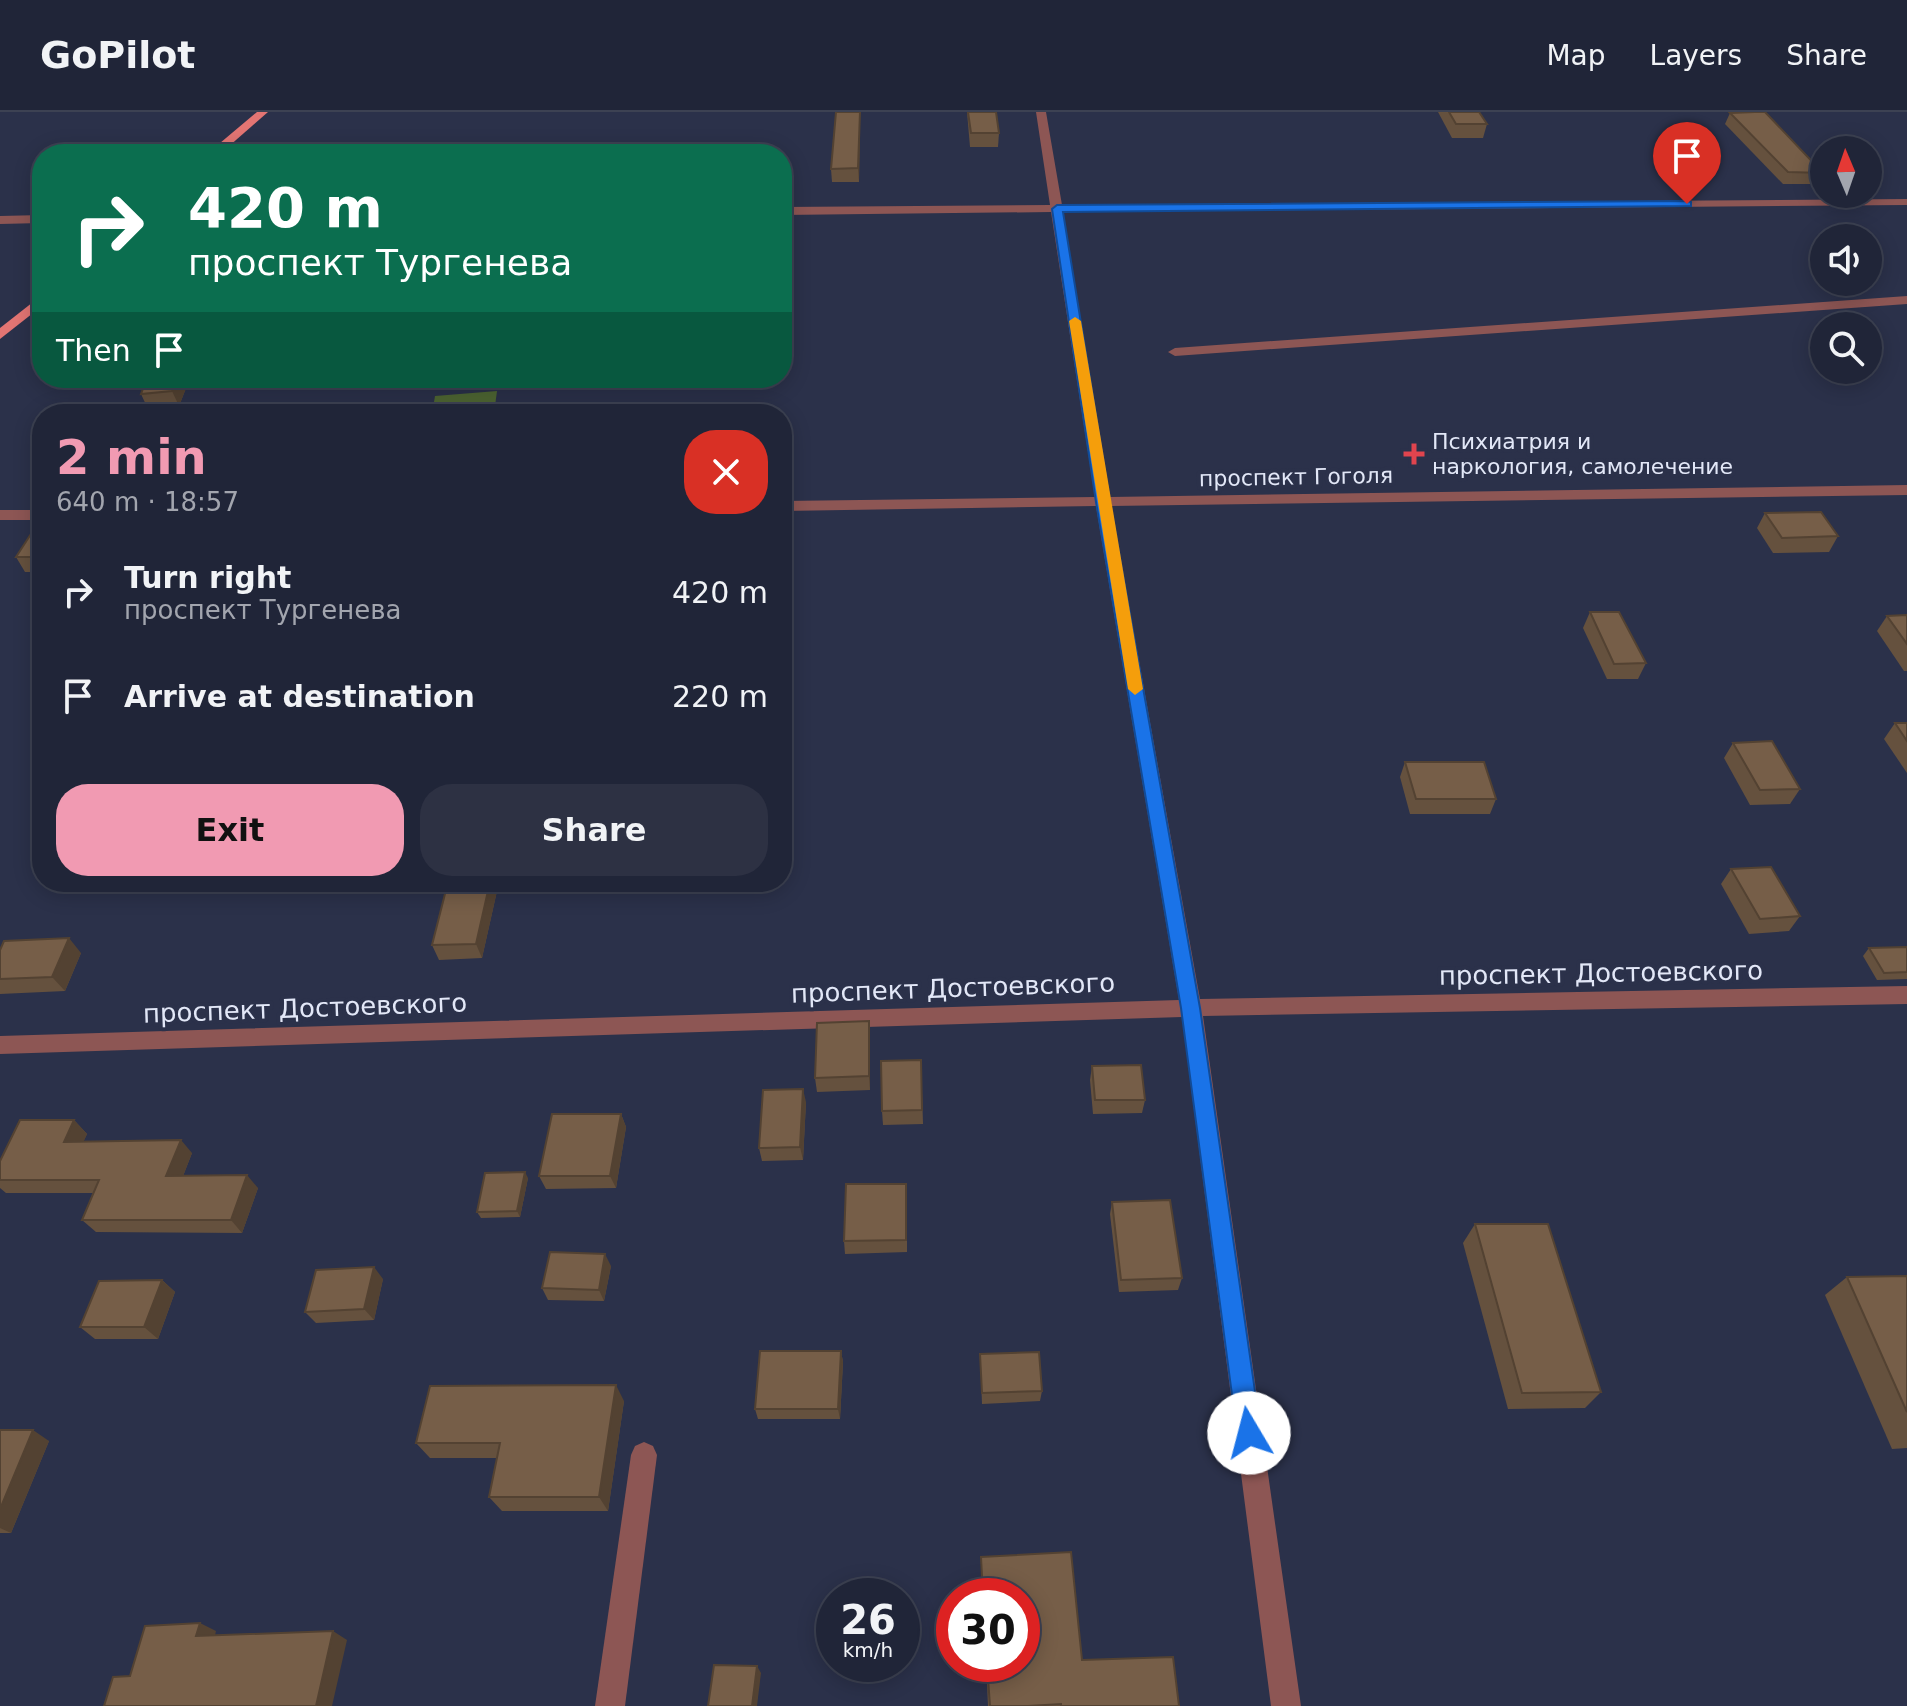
<!DOCTYPE html>
<meta charset="utf-8">
<style>
:root{--surface:#202538;--page:#2d3143;--text:#f1f3f6;--muted:#a2a5ae;--line:#3d4253;--accent:#f19ab2}
body{margin:0;font-family:"DejaVu Sans",sans-serif;background:var(--page);color:var(--text);height:100vh;display:flex;flex-direction:column;font-size:30px;white-space:nowrap}
*{box-sizing:border-box;margin:0}
p{font-size:26px;color:var(--muted)}
.icon{flex:none;width:44px;height:44px;fill:none;stroke:currentColor;stroke-width:2;stroke-linecap:round;stroke-linejoin:round}
.map{position:relative;flex:1;overflow:hidden}
.sheet{position:absolute;left:32px;top:292px;width:760px;height:488px;display:flex;flex-direction:column;background:var(--surface);border-radius:32px;box-shadow:0 4px 20px #0003,0 0 0 2px var(--line)}
.sheet>*{flex:none}
.top-card{position:absolute;left:32px;top:32px;width:760px;height:244px;border-radius:32px;box-shadow:0 4px 20px #0003,0 0 0 2px var(--line);background:#0b6e4f;color:#fff;overflow:hidden}
.needle{width:52px;rotate:358deg}
.controls{position:absolute;left:1810px;top:24px;display:grid;gap:16px}
.controls a{display:grid;place-items:center;width:72px;height:72px;border-radius:50%;background:var(--surface);box-shadow:0 4px 20px #0003,0 0 0 2px var(--line);font-size:40px}
.speed{position:absolute;left:816px;top:1466px;display:flex;gap:16px;font-size:40px;font-weight:700;text-align:center}
.speed>*{display:grid;place-content:center;width:104px;height:104px;border-radius:50%;background:var(--surface);box-shadow:0 4px 20px #0003,0 0 0 2px var(--line);line-height:1}
.speed small{font-size:20px;font-weight:400}
.speed .limit{border:12px solid #d22;background:#fff;color:#111}
.pin{position:absolute;display:grid;place-items:center;width:68px;height:68px;color:#fff;margin:-82px -34px;border-radius:50% 50% 50% 0;rotate:-45deg;box-shadow:0 0 8px #0007}
.pin .icon{rotate:45deg}
.me{position:absolute;width:88px;margin:-44px;rotate:352deg;stroke-linejoin:round;filter:drop-shadow(0 0 6px #0008)}
.turn{display:flex;align-items:center;gap:28px;height:168px;padding:0 24px;font-size:36px}
.turn .icon{width:104px;height:104px;stroke-width:2.5}
.turn b{display:block;font-size:56px;line-height:68px}
.then{display:flex;align-items:center;height:76px;padding:0 24px;background:#0003;gap:16px;font-size:30px}
.round{display:grid;place-items:center;flex:none;width:84px;height:84px;border-radius:32px;background:var(--page)}
.summary{display:flex;align-items:center;justify-content:space-between;height:136px;padding:0 24px}
h1{font-size:48px;font-weight:700;line-height:60px;color:var(--accent)}
.action{display:flex;gap:16px;margin-top:auto;padding:16px 24px}
.action a{flex:1;height:92px;border-radius:32px;background:var(--accent);color:#111;font-size:32px;font-weight:700;line-height:92px;text-align:center}
.action a+a{background:var(--page);color:var(--text)}
ul{padding:0;list-style:none}
li{display:flex;align-items:center;gap:24px;height:104px;padding:0 24px}
li div{flex:1}
li b{display:block;font-size:30px}
li em{font-style:normal}
header{display:flex;align-items:center;gap:48px;box-sizing:border-box;height:112px;padding:0 40px;background:var(--surface);border-bottom:2px solid var(--line)}
header strong{font-size:38px}
nav{display:flex;gap:44px;margin-inline-start:auto;font-size:28px}
.map>svg:first-child{display:block}
.green{fill:#4e6633}
.lines{fill:none;stroke-linecap:round;stroke-linejoin:round}
.minor{fill:#8d5654;fill-rule:evenodd}
.major{fill:#e37573;fill-rule:evenodd}
.wall{fill:#65513e}
.shaded-wall{fill:#534232}
.building{fill:#765e48;stroke:#534232;stroke-width:2}
.route{fill:#1a73e8;stroke:#114b97;stroke-width:2}
.slow{fill:#f59e0b}
.health-dot{fill:#e0444e;stroke:#2b314a;stroke-width:3}
.labels{text-anchor:middle;dominant-baseline:central;stroke-width:8;stroke-linejoin:round;paint-order:stroke}
.far-poi-label{font-size:22px;fill:#e2e7f7;stroke:#2b314a;text-anchor:start}
.far-street-label{font-size:22px;fill:#e2e7f7;stroke:#2b314a}
.street-label{font-size:26px;fill:#e2e7f7;stroke:#2b314a}
</style>
<header>
<strong>GoPilot</strong>
<nav><a>Map</a><a>Layers</a><a>Share</a></nav>
</header>
<div class="map">
<svg width="1907" height="1594" viewBox="0 0 1907 1594">
<rect width="100%" height="100%" fill="#2b314a"/>
<!-- green -->
<polygon class="green" points="497,279 494,302 432,302 435,284"/>
<g class="lines">
<!-- minor -->
<g class="minor">
<polygon points="1036,0 1046,0 1062,93 1907,87 1907,93 1063,100 1110,385 1907,373 1907,383 1111,394 1200,887 1907,874 1907,892 1203,904 1301,1594 1271,1594 1182,905 0,942 0,924 1179,888 1096,394 782,399 782,389 1095,385 1051,100 782,103 782,95 1050,93"/>
<polygon points="42,103 42,111 0,112 0,104"/>
<polygon points="1907,184 1907,192 1175,244 1168,240 1175,236"/>
<rect x="0" y="398" width="42" height="10"/>
<polygon points="644,1330 653,1334 657,1343 625,1594 595,1594 631,1343 635,1334"/>
</g>
<!-- major -->
<g class="major">
<polygon points="257,0 268,0 220,42 207,42"/>
<polygon points="42,183 42,194 0,227 0,216"/>
</g>
</g>
<!-- wall -->
<g class="wall">
<polygon points="860,0 859,70 832,70 831,57"/>
<polygon points="967,0 996,0 999,21 998,35 970,35"/>
<polygon points="1438,0 1479,0 1487,12 1483,26 1452,26"/>
<polygon points="1730,1 1823,61 1818,72 1783,72 1725,12"/>
<polygon points="147,266 190,266 179,294 148,297 141,282"/>
<polygon points="1765,401 1838,424 1829,440 1773,441 1757,416"/>
<polygon points="42,405 42,460 25,460 16,445"/>
<polygon points="1590,500 1646,551 1638,567 1607,567 1583,516"/>
<polygon points="1907,503 1907,559 1904,559 1877,519 1887,504"/>
<polygon points="42,595 42,617 36,607"/>
<polygon points="1895,611 1907,611 1907,661 1884,627"/>
<polygon points="1733,631 1800,677 1790,692 1750,693 1724,646"/>
<polygon points="1405,650 1496,687 1490,702 1410,702 1400,665"/>
<polygon points="1731,757 1800,804 1789,819 1749,822 1721,772"/>
<polygon points="448,770 493,770 497,779 482,846 439,848 432,833"/>
<polygon points="1907,835 1907,867 1877,868 1863,844 1869,836"/>
<polygon points="0,838 81,841 65,879 0,882"/>
<polygon points="870,923 870,978 817,980 815,966"/>
<polygon points="921,948 923,1012 883,1013 882,999"/>
<polygon points="1092,954 1145,988 1142,1001 1093,1002 1090,968"/>
<polygon points="806,990 803,1048 762,1049 759,1036"/>
<polygon points="621,1002 626,1015 616,1076 546,1077 539,1064"/>
<polygon points="74,1008 87,1022 83,1030 192,1041 183,1064 258,1076 242,1121 96,1120 82,1108 93,1081 6,1081 0,1076 0,1049"/>
<polygon points="528,1066 520,1105 481,1106 477,1100"/>
<polygon points="907,1084 907,1140 845,1142 844,1129"/>
<polygon points="1112,1090 1182,1166 1178,1178 1119,1180 1110,1102"/>
<polygon points="1475,1112 1601,1280 1585,1296 1508,1297 1463,1131"/>
<polygon points="611,1154 604,1189 548,1188 542,1176"/>
<polygon points="1907,1164 1907,1336 1892,1337 1825,1183 1847,1165"/>
<polygon points="383,1167 374,1208 316,1211 305,1200"/>
<polygon points="162,1168 175,1180 158,1227 95,1227 80,1215"/>
<polygon points="841,1239 843,1250 840,1307 758,1307 755,1297"/>
<polygon points="980,1242 1042,1279 1040,1289 982,1292"/>
<polygon points="624,1289 608,1399 502,1399 489,1385 497,1346 430,1346 416,1331"/>
<polygon points="0,1318 49,1329 11,1421 0,1421"/>
<polygon points="1071,1440 1082,1548 1173,1545 1179,1594 988,1594 986,1552 1022,1552 1022,1484 982,1484 981,1445"/>
</g>
<!-- shaded-wall -->
<g class="shaded-wall">
<polygon points="860,0 860,12 859,70 858,56"/>
<polygon points="177,266 190,266 179,294 172,279"/>
<polygon points="490,770 493,770 497,779 482,846 476,832"/>
<polygon points="69,826 81,841 65,879 52,865"/>
<polygon points="869,909 870,923 870,978 869,964"/>
<polygon points="803,977 806,990 803,1048 800,1035"/>
<polygon points="621,1002 626,1015 616,1076 610,1064"/>
<polygon points="74,1008 87,1022 77,1044 64,1030"/>
<polygon points="181,1028 192,1041 178,1077 166,1064"/>
<polygon points="525,1060 528,1066 520,1105 517,1099"/>
<polygon points="247,1063 258,1076 242,1121 231,1108"/>
<polygon points="605,1142 611,1154 604,1189 599,1178"/>
<polygon points="374,1155 383,1167 374,1208 364,1197"/>
<polygon points="162,1168 175,1180 158,1227 144,1215"/>
<polygon points="841,1239 843,1250 840,1307 838,1297"/>
<polygon points="616,1273 624,1289 608,1399 599,1385"/>
<polygon points="33,1318 49,1329 11,1421 0,1416 0,1397"/>
<polygon points="200,1511 216,1519 213,1532 196,1524"/>
<polygon points="333,1519 347,1528 332,1594 316,1594"/>
<polygon points="757,1554 761,1561 757,1594 752,1594"/>
</g>
<!-- building -->
<g class="building">
<polygon points="836,0 860,0 858,56 831,57"/>
<polygon points="968,0 996,0 999,21 971,21"/>
<polygon points="1449,0 1479,0 1487,12 1456,12"/>
<polygon points="1755,0 1765,0 1823,61 1788,60 1730,1"/>
<polygon points="147,266 177,266 172,279 141,282"/>
<polygon points="1821,400 1838,424 1782,426 1765,401"/>
<polygon points="42,405 42,445 16,445"/>
<polygon points="1590,500 1619,500 1646,551 1614,552"/>
<polygon points="1907,503 1907,532 1887,504"/>
<polygon points="42,595 42,607 36,607"/>
<polygon points="1895,611 1907,611 1907,629"/>
<polygon points="1772,629 1800,677 1760,678 1733,631"/>
<polygon points="1405,650 1484,650 1496,687 1416,687"/>
<polygon points="1771,755 1800,804 1760,807 1731,757"/>
<polygon points="448,770 490,770 476,832 432,833"/>
<polygon points="69,826 52,865 0,867 0,838 4,829"/>
<polygon points="1907,835 1907,860 1884,861 1869,836"/>
<polygon points="869,909 869,964 815,966 817,911"/>
<polygon points="921,948 922,998 882,999 881,949"/>
<polygon points="1141,953 1145,988 1095,988 1092,954"/>
<polygon points="803,977 800,1035 759,1036 763,978"/>
<polygon points="552,1002 621,1002 610,1064 539,1064"/>
<polygon points="20,1008 74,1008 64,1030 181,1028 166,1064 247,1063 231,1108 82,1108 99,1068 0,1068 0,1049"/>
<polygon points="525,1060 517,1099 477,1100 485,1061"/>
<polygon points="846,1072 906,1072 906,1128 844,1129"/>
<polygon points="1170,1088 1182,1166 1121,1168 1112,1090"/>
<polygon points="1475,1112 1548,1112 1601,1280 1522,1281"/>
<polygon points="550,1140 605,1142 599,1178 542,1176"/>
<polygon points="374,1155 364,1197 305,1200 316,1158"/>
<polygon points="1907,1164 1907,1300 1847,1165"/>
<polygon points="162,1168 144,1215 80,1215 99,1169"/>
<polygon points="760,1239 841,1239 838,1297 755,1297"/>
<polygon points="1039,1240 1042,1279 982,1281 980,1242"/>
<polygon points="616,1273 599,1385 489,1385 500,1331 416,1331 430,1274"/>
<polygon points="0,1318 33,1318 0,1397"/>
<polygon points="1071,1440 1082,1548 1173,1545 1179,1594 1061,1594 1061,1592 1028,1594 990,1594 987,1552 1022,1552 1022,1484 983,1484 981,1445"/>
<polygon points="200,1511 196,1524 333,1519 316,1594 104,1594 113,1565 130,1564 145,1514"/>
<polygon points="714,1553 757,1554 752,1594 708,1594"/>
</g>
<!-- route -->
<polygon class="route" points="1687,89 1691,90 1691,94 1063,100 1110,390 1200,896 1261,1321 1257,1329 1249,1333 1240,1329 1237,1321 1181,896 1096,390 1052,97 1057,93"/>
<!-- slow -->
<polygon class="slow" points="1075,205 1081,209 1143,577 1135,583 1128,577 1069,209"/>
<!-- markers -->
<path class="health-dot" d="M1410 330h8v8h8v8h-8v8h-8v-8h-8v-8h8z"/>
<g class="labels">
<!-- far-poi labels -->
<g class="far-poi-label">
<text x="1432" y="329">Психиатрия и<tspan x="1432" dy="25">наркология, самолечение</tspan></text>
</g>
<!-- far-street labels -->
<g class="far-street-label">
<text transform="translate(1296 365) rotate(-1)">проспект Гоголя</text>
</g>
<!-- street labels -->
<g class="street-label">
<text transform="translate(1601 861) rotate(-1)">проспект Достоевского</text>
<text transform="translate(953 876) rotate(-2)">проспект Достоевского</text>
<text transform="translate(305 896) rotate(-2)">проспект Достоевского</text>
</g>
</g>
</svg>
<div class="controls">
<a><svg class="needle" viewBox="-14 -14 28 28"><path d="M0-13l5 13h-10z" fill="#e53935"/><path d="M0 13l5-13h-10z" fill="#a2a5ae"/></svg></a>
<a><svg class="icon" aria-label="sound" viewBox="0 0 24 24"><path d="M4 9h4l5-4v14l-5-4H4zM17 9q2 3 0 6"/></svg></a>
<a><svg class="icon" aria-label="search" viewBox="0 0 24 24"><circle cx="10" cy="10" r="6"/><path d="M15 15l6 6"/></svg></a>
</div>
<div class="speed"><div>26<small>km/h</small></div><div class="limit">30</div></div>
<div class="pin" style="left:1687px;top:92px;background:#d93025"><svg class="icon" aria-label="arrive" viewBox="0 0 24 24"><path d="M6 21V4h12l-3 4 3 4H6"/></svg></div>
<svg class="me" style="left:1249px;top:1321px" viewBox="-20 -20 40 40"><circle r="19" fill="#fff"/><path d="M0-13L10 11 0 6-10 11z" fill="#1a73e8"/></svg>
<div class="top-card">
<div class="turn"><svg class="icon" aria-label="right" viewBox="0 0 24 24"><path d="M7 20v-9h11M14 6l5 5-5 5"/></svg><div><b>420 m</b>проспект Тургенева</div></div>
<div class="then">Then<svg class="icon" aria-label="arrive" viewBox="0 0 24 24"><path d="M6 21V4h12l-3 4 3 4H6"/></svg></div>
</div>
<section class="sheet">
<div class="summary"><div><h1>2 min</h1><p>640 m · 18:57</p></div><a class="round" style="background:#d93025;color:#fff"><svg class="icon" aria-label="close" viewBox="0 0 24 24"><path d="M6 6l12 12M18 6L6 18"/></svg></a></div>
<ul>
<li><svg class="icon" aria-label="right" viewBox="0 0 24 24"><path d="M7 20v-9h11M14 6l5 5-5 5"/></svg><div><b>Turn right</b><p>проспект Тургенева</p></div><em>420 m</em></li>
<li><svg class="icon" aria-label="arrive" viewBox="0 0 24 24"><path d="M6 21V4h12l-3 4 3 4H6"/></svg><div><b>Arrive at destination</b></div><em>220 m</em></li>
</ul>
<div class="action"><a>Exit</a><a>Share</a></div>
</section>
</div>
